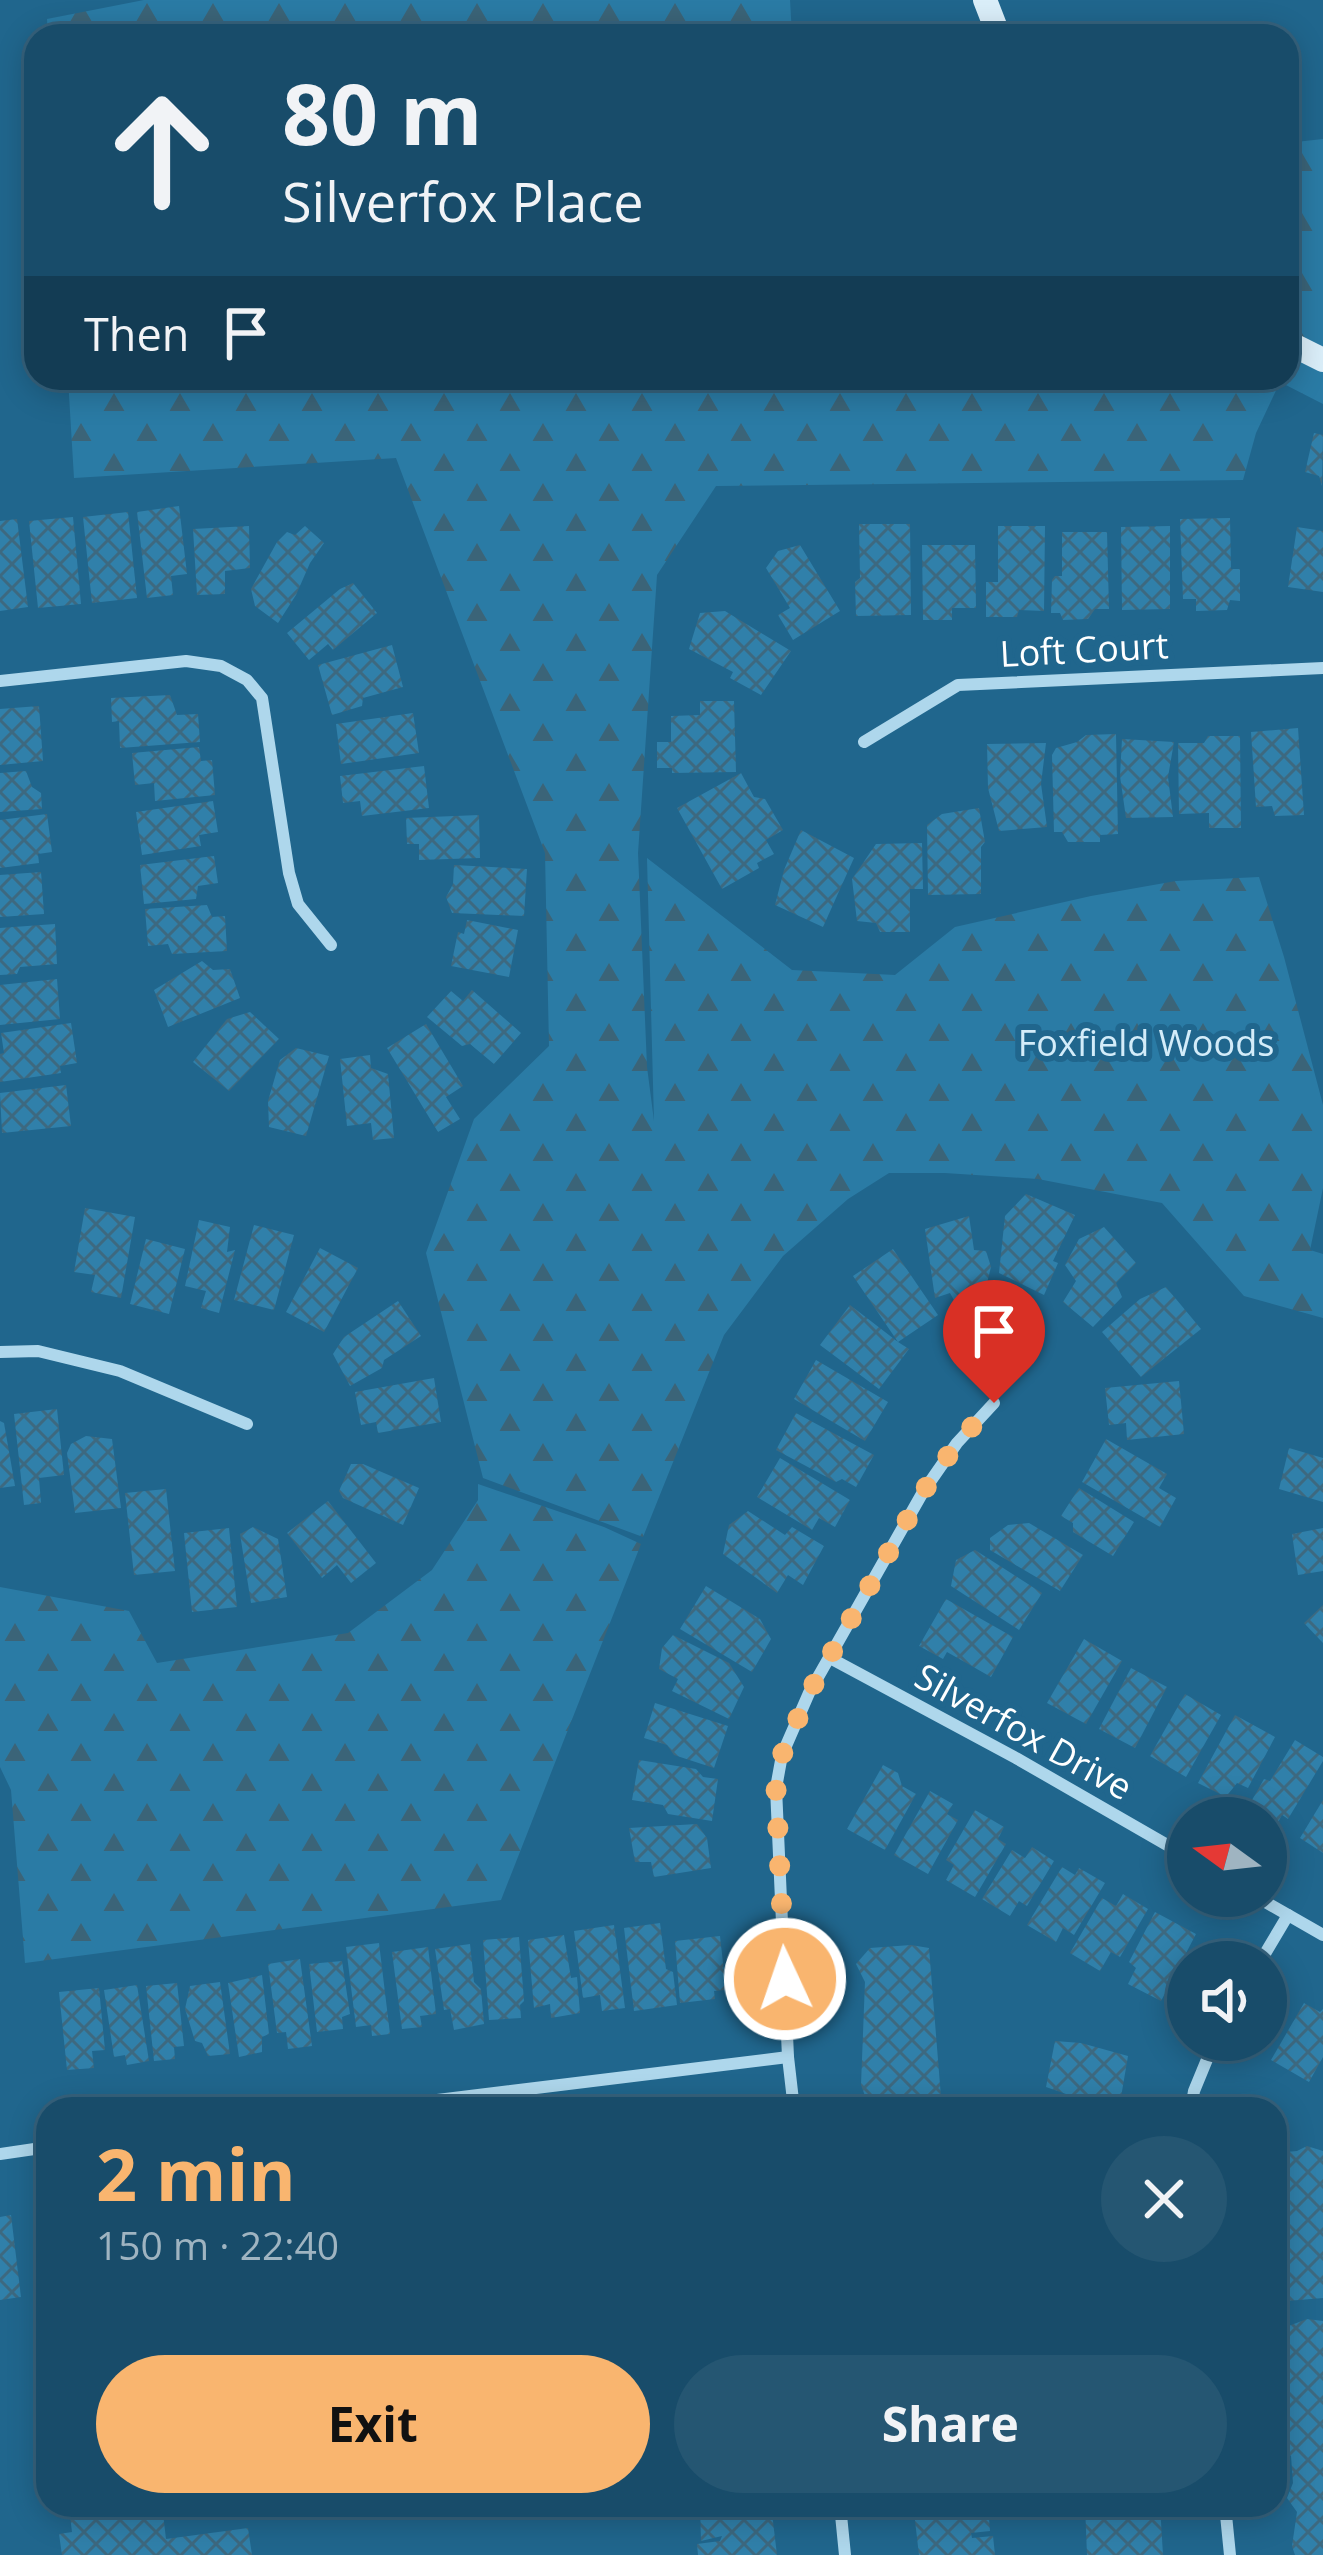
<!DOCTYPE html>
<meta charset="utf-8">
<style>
:root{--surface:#184c6a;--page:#255672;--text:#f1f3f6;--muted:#9fb4c1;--line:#36637e;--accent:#f9b56f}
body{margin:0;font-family:"Open Sans",sans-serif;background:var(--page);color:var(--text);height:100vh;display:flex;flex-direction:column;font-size:45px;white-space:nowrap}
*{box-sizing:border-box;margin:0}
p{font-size:39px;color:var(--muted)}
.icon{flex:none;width:66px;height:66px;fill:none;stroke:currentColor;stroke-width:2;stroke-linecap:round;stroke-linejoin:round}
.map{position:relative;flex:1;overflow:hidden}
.drawer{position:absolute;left:36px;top:2097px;width:1251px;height:420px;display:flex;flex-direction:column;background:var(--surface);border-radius:36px;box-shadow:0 6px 30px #0003,0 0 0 3px var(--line)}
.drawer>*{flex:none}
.guide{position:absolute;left:24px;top:24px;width:1275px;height:366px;border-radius:36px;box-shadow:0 6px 30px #0003,0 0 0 3px var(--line);background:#184c6a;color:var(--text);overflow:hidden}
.needle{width:78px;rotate:285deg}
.fabs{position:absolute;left:1167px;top:1797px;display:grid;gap:24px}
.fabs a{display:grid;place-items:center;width:120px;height:120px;border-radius:50%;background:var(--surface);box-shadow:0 6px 30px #0003,0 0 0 3px var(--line);font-size:60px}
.pin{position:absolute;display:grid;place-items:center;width:102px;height:102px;color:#fff;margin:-123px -51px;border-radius:50% 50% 50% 0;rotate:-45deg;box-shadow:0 0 12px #0007}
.pin .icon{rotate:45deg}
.me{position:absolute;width:132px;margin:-66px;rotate:357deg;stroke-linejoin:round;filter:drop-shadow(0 0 9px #0008)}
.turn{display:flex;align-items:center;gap:42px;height:252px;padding:0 60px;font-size:54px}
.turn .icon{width:156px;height:156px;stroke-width:2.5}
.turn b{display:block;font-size:84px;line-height:102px}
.then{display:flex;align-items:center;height:114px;padding:0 60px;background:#0003;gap:24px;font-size:45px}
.round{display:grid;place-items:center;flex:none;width:126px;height:126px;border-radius:63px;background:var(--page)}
.head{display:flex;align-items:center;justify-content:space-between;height:204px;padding:0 60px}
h1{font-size:72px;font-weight:700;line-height:90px;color:var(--accent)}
.primary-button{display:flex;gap:24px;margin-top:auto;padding:24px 60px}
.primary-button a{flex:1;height:138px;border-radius:72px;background:var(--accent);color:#111;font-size:48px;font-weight:700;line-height:138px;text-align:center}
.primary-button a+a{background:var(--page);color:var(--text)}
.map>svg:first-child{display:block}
.forest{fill:url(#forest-firs)}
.building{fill:url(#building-cross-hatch)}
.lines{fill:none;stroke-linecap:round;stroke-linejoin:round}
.street{stroke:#aed7ec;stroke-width:12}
.secondary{stroke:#daeef9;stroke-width:24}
.route{stroke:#f9b56f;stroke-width:21;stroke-dasharray:0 37.8}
.labels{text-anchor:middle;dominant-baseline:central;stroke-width:12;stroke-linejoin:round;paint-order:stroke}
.street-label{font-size:36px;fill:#fff;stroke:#20668d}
.park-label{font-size:36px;fill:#d3ecf9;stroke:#20668d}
</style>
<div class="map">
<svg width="1323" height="2555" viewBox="0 0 1323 2555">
<defs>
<pattern id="forest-firs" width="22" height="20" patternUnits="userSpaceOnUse" patternTransform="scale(3)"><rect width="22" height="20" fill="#2a7ba5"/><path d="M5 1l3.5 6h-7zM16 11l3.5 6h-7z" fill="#3b6478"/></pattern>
<pattern id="building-cross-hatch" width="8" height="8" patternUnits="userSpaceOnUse" patternTransform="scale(3)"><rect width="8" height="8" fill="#3080aa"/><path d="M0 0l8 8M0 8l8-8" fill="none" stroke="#3d6980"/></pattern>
</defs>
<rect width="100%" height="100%" fill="#20668d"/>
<!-- forest -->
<g class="forest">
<polygon points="144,0 790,0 792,36 48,36 47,19"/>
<polygon points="1323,139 1323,404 1280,382 1256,433 1243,480 716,486 657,575 638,853 647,1067 654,1121 647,858 792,970 895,975 955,927 1091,896 1176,881 1259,877 1284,957 1323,1105 1323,1188 1310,1250 1323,1254 1323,1318 1244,1296 1162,1203 1038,1179 945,1173 889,1173 848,1199 783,1256 724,1335 643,1537 483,1478 426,1253 474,1119 549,1046 545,853 396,458 74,478 68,378 1287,378 1287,143"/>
<polygon points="478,1484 604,1527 641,1544 501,1900 25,1963 11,1790 0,1767 0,1587 129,1611 157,1663 348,1633 432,1570 478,1500"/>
</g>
<!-- building -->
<g class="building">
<polygon points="1314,433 1323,435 1322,486 1319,476 1305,472"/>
<polygon points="179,506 187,574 171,576 173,595 147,598 137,512"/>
<polygon points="128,512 137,598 92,603 83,517"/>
<polygon points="73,517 81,604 38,608 29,521"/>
<polygon points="1230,518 1231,569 1240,569 1240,601 1230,600 1227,610 1196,611 1196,599 1183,599 1180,519"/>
<polygon points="17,519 28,607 0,611 0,521"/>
<polygon points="859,524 910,524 911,615 856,616 855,582 860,578"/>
<polygon points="249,526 250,568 225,571 225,594 197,595 193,529"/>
<polygon points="305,526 324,543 310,563 296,595 278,623 255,606 251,589 277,542 287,532 295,535"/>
<polygon points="998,526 1045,526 1044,611 1019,610 1017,617 986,617 986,582 998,582"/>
<polygon points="1170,526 1170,609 1122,610 1121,527"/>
<polygon points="1297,527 1323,531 1323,592 1288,587"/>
<polygon points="1062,532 1107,532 1109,609 1095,609 1088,619 1063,620 1060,613 1051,613 1052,580 1055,576 1062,576"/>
<polygon points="800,545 840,611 793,640 778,615 790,608 766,568 778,551"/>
<polygon points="922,545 975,545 976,608 952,608 952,620 923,620"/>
<polygon points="353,583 377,613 333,650 328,644 309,660 287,633 340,589"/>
<polygon points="725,611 791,651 761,695 730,678 733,672 689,649 700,613"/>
<polygon points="392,645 403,687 363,698 362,706 332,715 318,665"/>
<polygon points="170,695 177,715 198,714 200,742 120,748 119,721 112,722 111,698"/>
<polygon points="700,701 734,701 736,772 672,773 672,768 657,768 657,742 671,742 671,716 700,715"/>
<polygon points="39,706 43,761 0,765 0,709"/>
<polygon points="413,713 419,753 341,764 336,724"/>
<polygon points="1298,728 1304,815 1275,816 1272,806 1256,807 1251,732"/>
<polygon points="1116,734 1118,834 1100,835 1100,842 1068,842 1062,832 1054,832 1052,755 1056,748 1077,742 1086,735"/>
<polygon points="1208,736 1240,736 1241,828 1209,828 1209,813 1179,814 1178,743 1204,743"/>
<polygon points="1122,739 1174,742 1168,777 1173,817 1126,818 1120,776"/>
<polygon points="1046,743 1041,784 1047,827 999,831 988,788 987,744"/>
<polygon points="199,747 201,761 212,760 215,795 155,801 154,783 135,785 132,753"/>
<polygon points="424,766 429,808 362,816 360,801 343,803 340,776"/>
<polygon points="26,771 32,787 41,793 42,809 0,812 0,773"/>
<polygon points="741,773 754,797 765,799 783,830 766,840 774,854 757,863 759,868 722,889 677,808"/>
<polygon points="213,801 218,832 199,835 201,846 142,855 136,812"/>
<polygon points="979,808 985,842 981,847 981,894 928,895 927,825 942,814"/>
<polygon points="47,814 52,852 38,854 39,863 0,868 0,820"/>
<polygon points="479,815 480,858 419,860 419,844 407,844 406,818"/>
<polygon points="801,830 854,858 823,927 775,905 784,870"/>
<polygon points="922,843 923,889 910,889 910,932 880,932 876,923 857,921 852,879 876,844"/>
<polygon points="214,856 218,883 198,886 196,899 144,904 140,865"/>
<polygon points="454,865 527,869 524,916 452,913 446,897 453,884"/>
<polygon points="41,872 44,914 0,917 0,875"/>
<polygon points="207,905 212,917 225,916 227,951 172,954 168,944 148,946 145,909"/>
<polygon points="467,920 518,930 509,977 451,966 458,932 464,934"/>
<polygon points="55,924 57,964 20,967 17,974 0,975 0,928"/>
<polygon points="202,961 213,970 230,969 240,998 168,1027 154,990"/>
<polygon points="57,979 60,1019 0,1025 0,985"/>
<polygon points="472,990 521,1033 494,1064 470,1044 462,1046 427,1017 451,991 463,1001"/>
<polygon points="250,1012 279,1039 229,1091 193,1062 227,1019"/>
<polygon points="71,1023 77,1063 60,1066 61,1073 0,1082 0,1054 4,1053 1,1033"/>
<polygon points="426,1024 463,1086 446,1097 460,1119 438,1132 387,1048"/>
<polygon points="296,1048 329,1056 306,1136 269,1127 268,1101 280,1060"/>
<polygon points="370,1055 371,1068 388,1074 394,1138 373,1140 371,1123 347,1126 340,1059"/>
<polygon points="66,1085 71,1126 2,1133 0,1093"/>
<polygon points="1026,1194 1075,1215 1053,1261 1058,1263 1044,1295 999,1273 1005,1216"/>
<polygon points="85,1208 135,1217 121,1298 91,1292 95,1275 74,1272"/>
<polygon points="969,1216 974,1250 986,1251 991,1267 987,1283 980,1295 955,1302 950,1293 935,1298 925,1229"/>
<polygon points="199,1220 230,1227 227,1252 235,1250 219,1313 201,1308 206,1291 185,1286"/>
<polygon points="254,1225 294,1235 274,1310 234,1300"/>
<polygon points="1104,1227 1136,1263 1116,1283 1122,1297 1093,1327 1063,1302 1076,1281 1065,1265 1079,1239"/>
<polygon points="146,1239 185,1249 169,1314 130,1304"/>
<polygon points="320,1248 358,1268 324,1332 286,1312"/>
<polygon points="893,1249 938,1315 898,1342 909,1349 879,1389 820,1345 850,1305 898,1342 853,1276"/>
<polygon points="1166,1287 1201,1329 1141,1377 1102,1332 1140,1299"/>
<polygon points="398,1301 421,1336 384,1360 382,1368 350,1386 333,1354 344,1337"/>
<polygon points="816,1360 888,1402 865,1441 794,1399"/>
<polygon points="434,1378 441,1422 378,1433 376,1422 361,1425 355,1392"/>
<polygon points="1179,1381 1184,1434 1127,1440 1126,1423 1109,1425 1105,1388"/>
<polygon points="57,1409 64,1475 39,1478 41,1503 24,1505 14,1414"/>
<polygon points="796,1413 874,1455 856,1487 842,1479 836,1482 776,1450"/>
<polygon points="0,1421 4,1423 15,1486 0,1488"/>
<polygon points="86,1436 112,1439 121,1508 75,1513 67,1453 71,1444"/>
<polygon points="1106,1439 1167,1474 1159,1488 1176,1498 1160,1527 1082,1482"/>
<polygon points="1289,1448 1323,1458 1323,1502 1279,1489"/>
<polygon points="780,1458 850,1500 835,1527 819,1518 812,1530 757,1497"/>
<polygon points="351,1464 363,1464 419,1488 403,1525 343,1498 339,1491"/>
<polygon points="1079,1488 1134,1522 1113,1556 1073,1532 1073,1523 1061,1516"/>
<polygon points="166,1489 175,1571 134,1575 125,1493"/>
<polygon points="328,1501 376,1563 351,1583 337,1565 322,1578 287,1533"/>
<polygon points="748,1511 785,1535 792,1527 824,1546 803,1585 788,1575 777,1593 723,1554 729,1525"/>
<polygon points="1029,1523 1083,1555 1060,1591 990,1550 990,1538 1008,1525"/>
<polygon points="253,1527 278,1539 287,1597 251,1603 240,1534"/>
<polygon points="229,1528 237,1607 192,1612 184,1533"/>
<polygon points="1323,1528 1323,1571 1298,1575 1292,1534"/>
<polygon points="975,1550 1042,1593 1019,1630 951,1586 956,1560"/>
<polygon points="706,1586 760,1619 771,1639 752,1672 680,1629"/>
<polygon points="946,1599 1013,1637 991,1677 947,1652 943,1659 919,1646"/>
<polygon points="1323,1605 1323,1643 1304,1623"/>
<polygon points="673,1635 729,1663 744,1687 729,1719 672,1691 678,1679 659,1669 662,1648"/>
<polygon points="1084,1639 1122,1661 1086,1724 1047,1703"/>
<polygon points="1131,1668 1167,1687 1135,1748 1099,1729"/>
<polygon points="1185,1694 1221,1715 1186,1777 1150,1756"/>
<polygon points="655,1703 728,1726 714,1768 674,1755 667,1745 644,1738"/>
<polygon points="1235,1715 1275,1737 1248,1788 1237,1783 1226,1797 1198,1783"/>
<polygon points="1295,1740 1323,1757 1323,1761 1288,1819 1282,1815 1277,1824 1248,1807 1264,1779 1270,1781"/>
<polygon points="639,1760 696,1769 703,1777 718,1779 712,1821 668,1814 663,1805 632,1800"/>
<polygon points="883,1765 898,1773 902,1786 916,1794 885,1850 847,1829"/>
<polygon points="930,1791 953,1804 947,1814 958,1820 928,1874 894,1855"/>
<polygon points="1323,1800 1323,1853 1300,1838"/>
<polygon points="975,1810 1004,1827 998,1839 1006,1844 975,1897 946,1880 954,1865 946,1860"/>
<polygon points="697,1824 707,1838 711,1868 654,1877 651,1862 635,1862 629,1828"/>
<polygon points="1032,1847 1054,1861 1027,1906 1019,1901 1010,1916 982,1899 1012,1850 1025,1858"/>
<polygon points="1062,1867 1075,1875 1079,1868 1105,1883 1074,1935 1063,1928 1056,1942 1027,1925"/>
<polygon points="1123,1894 1148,1909 1120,1957 1111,1952 1100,1971 1070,1953 1102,1898 1116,1906"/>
<polygon points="1155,1912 1196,1934 1161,2001 1128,1984 1136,1968 1129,1962"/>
<polygon points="660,1923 666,1969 673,1972 677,2005 634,2011 624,1928"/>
<polygon points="614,1925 625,2008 602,2011 600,1995 583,1998 574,1931"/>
<polygon points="564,1935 571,1978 577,1977 580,2013 551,2018 550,2004 534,2008 528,1940"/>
<polygon points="720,1936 726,1990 714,1991 715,1999 680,2003 675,1941"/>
<polygon points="519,1937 524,2001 520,2005 521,2018 489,2020 483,1940"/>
<polygon points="379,1943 390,2034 372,2036 371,2025 356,2027 346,1947"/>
<polygon points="470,1944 474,1982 481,1989 484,2024 454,2030 450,2009 444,2010 435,1949"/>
<polygon points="911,1945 929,1948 941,2097 868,2104 861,2085 865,1982 856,1964 870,1948"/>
<polygon points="428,1947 436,2014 420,2016 422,2027 402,2029 392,1952"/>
<polygon points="300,1959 312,2046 288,2049 286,2032 277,2033 268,1964"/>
<polygon points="342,1961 350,2014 342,2017 343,2029 317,2032 309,1964"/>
<polygon points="262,1975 269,2034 262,2037 262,2052 239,2057 228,1983"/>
<polygon points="220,1982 230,2054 208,2056 202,2043 195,2041 185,2009 190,1986"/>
<polygon points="177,1983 184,2046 174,2047 175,2059 154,2061 146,1986"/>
<polygon points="137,1985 149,2061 127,2065 125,2055 114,2057 104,1990"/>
<polygon points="99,1988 105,2050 92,2051 94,2068 67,2070 59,1992"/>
<polygon points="1304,2003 1320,2012 1323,2009 1323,2057 1309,2082 1271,2060"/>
<polygon points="1055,2041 1081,2043 1128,2056 1119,2109 1083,2109 1086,2101 1046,2087"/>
<polygon points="1307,2146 1323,2151 1323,2298 1275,2302 1275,2153 1297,2151"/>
<polygon points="48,2210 48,2284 38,2285 33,2211"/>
<polygon points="11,2215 21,2297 0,2300 0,2217"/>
<polygon points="1307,2319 1323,2321 1323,2555 1295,2555 1292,2546 1297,2512 1287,2498 1293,2483 1291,2456 1280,2447 1290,2430 1286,2398 1276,2391 1285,2375 1282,2358 1275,2357 1278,2330"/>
<polygon points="48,2389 48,2423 38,2424 34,2391"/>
<polygon points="48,2426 48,2460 42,2460 38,2427"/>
<polygon points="114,2505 162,2505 166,2539 248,2528 252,2555 62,2555 59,2534 72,2532 70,2516 114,2511"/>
<polygon points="700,2505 771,2505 777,2555 698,2555 697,2544 720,2541 722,2536 701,2541"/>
<polygon points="933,2505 988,2505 990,2531 971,2533 972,2538 993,2536 995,2555 919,2555 914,2512"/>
<polygon points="1085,2505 1160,2505 1163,2555 1087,2555"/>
</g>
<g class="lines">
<!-- street -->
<g class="street">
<polyline points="0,681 186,661 221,666 247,680 262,698 289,873 298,904 331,945"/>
<polyline points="864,742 958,685 1323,668"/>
<polyline points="0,1352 38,1351 120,1371 247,1424"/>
<polyline points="830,1658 1016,1758 1188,1857"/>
<polyline points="1255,1896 1323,1935"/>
<polyline points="1260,1962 1288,1915"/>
<polyline points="364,2109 788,2057"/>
<polyline points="794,2109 788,2057 776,1788 782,1755 809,1693 923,1492 957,1443 994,1403"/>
<polyline points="1191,2109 1194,2091 1215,2040"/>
<polyline points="0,2154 48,2147"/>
<polyline points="840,2505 845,2555"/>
<polyline points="1225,2505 1230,2555"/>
</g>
<!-- secondary -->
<g class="secondary">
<polyline points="985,0 999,36"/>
<polyline points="1287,342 1323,360"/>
</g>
</g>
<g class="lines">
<!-- route -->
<polyline class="route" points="785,1979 776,1788 782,1755 809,1693 923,1492 957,1443 994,1403"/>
</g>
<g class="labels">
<!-- street labels -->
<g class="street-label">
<text transform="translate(1084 649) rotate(-3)">Loft Court</text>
<text transform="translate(1024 1731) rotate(29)">Silverfox Drive</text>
</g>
<!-- park labels -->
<g class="park-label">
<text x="1146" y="1042">Foxfield Woods</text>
</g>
</g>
</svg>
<div class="fabs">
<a><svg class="needle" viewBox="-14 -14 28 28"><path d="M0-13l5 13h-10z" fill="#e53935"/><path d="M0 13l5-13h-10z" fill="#9fb4c1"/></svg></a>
<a><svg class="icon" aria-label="sound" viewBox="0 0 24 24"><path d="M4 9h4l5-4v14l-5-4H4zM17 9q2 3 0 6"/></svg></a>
</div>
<div class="pin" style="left:994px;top:1403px;background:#d93025"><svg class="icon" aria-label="arrive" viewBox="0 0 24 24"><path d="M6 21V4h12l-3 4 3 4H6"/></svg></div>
<svg class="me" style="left:785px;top:1979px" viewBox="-20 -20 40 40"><circle r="17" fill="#f9b56f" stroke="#fff" stroke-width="3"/><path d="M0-11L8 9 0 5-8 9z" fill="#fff"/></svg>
<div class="guide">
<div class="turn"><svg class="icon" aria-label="ahead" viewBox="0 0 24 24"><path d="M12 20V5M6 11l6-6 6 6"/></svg><div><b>80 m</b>Silverfox Place</div></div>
<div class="then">Then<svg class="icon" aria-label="arrive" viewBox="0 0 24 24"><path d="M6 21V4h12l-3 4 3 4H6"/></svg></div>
</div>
<section class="drawer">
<div class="head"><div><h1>2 min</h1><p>150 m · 22:40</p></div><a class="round"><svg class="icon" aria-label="close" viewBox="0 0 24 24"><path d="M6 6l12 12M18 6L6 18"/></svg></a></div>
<div class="primary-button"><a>Exit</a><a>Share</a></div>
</section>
</div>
